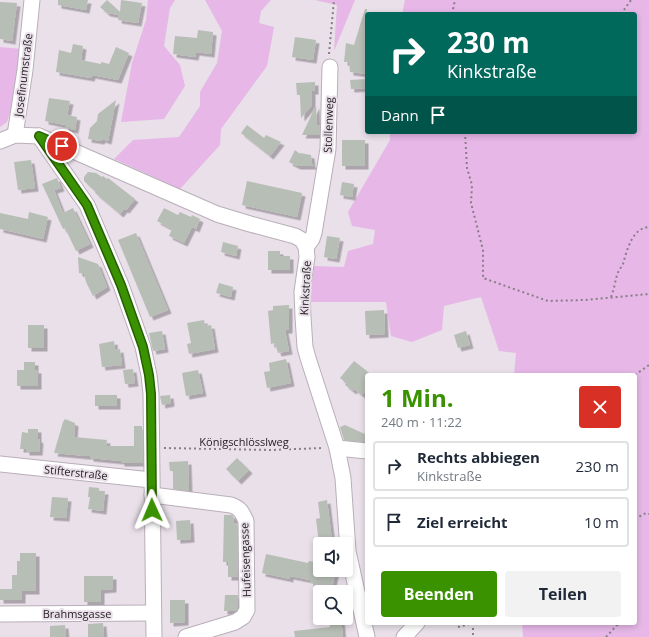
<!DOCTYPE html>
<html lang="de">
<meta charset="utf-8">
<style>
:root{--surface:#fff;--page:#f2f2f3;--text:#1f2937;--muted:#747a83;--line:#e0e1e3;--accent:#3a9201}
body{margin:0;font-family:"Open Sans",sans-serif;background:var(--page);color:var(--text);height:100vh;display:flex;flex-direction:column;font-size:15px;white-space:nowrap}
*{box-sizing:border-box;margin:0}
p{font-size:13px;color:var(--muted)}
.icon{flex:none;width:22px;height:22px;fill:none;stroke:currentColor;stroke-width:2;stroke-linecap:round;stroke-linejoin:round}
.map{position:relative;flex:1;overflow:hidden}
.panel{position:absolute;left:365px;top:373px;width:272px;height:252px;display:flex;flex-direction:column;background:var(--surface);border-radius:4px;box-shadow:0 2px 6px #0003}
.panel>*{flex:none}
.top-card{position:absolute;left:365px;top:12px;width:272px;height:122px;border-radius:4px;box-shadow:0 2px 6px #0003;background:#00695c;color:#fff;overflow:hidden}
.fabs{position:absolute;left:313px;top:537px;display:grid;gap:8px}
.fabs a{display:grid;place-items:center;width:40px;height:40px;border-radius:4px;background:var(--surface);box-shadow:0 2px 6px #0003;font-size:20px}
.pin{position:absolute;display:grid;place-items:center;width:34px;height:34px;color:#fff;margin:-17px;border:2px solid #fff;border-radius:50%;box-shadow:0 1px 4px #0007}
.me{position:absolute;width:44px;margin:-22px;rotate:359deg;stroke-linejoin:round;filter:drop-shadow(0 0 3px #0008)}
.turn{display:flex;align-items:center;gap:14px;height:84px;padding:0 16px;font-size:18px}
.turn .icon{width:52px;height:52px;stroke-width:2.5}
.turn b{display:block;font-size:28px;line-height:34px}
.then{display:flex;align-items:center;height:38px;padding:0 16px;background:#0003;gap:8px;font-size:15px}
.round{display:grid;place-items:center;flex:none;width:42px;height:42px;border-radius:4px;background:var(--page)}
.overview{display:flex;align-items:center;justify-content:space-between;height:68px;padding:0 16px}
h1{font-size:24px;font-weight:700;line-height:30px;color:var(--accent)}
.button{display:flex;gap:8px;margin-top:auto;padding:8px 16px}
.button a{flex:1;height:46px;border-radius:4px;background:var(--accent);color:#fff;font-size:16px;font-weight:700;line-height:46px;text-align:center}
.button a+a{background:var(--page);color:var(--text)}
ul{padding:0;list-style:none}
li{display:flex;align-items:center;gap:12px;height:50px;margin:0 8px 6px;padding:0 8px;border:2px solid var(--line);border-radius:4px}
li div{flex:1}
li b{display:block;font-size:15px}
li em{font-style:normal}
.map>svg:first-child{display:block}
.green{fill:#e6b7e7}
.building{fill:#b7beb5;filter:url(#shadow)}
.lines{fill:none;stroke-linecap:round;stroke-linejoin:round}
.minor-casing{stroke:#b8afb8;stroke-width:17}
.path{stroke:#867f86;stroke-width:2;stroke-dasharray:2 3;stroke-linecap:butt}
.minor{stroke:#fff;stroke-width:15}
.route-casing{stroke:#265f01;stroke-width:10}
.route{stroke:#3a9201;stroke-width:7}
.labels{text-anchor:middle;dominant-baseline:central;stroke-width:4;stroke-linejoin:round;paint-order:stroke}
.street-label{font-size:11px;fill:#262226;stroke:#e9e0e9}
</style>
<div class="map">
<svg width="649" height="637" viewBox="0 0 649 637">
<defs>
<filter id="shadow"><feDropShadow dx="3.5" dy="3.5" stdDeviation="0" flood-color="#0004"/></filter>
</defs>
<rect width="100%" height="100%" fill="#e9e0e9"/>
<!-- green -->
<g class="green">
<polygon points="148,0 175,0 170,8 164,46 180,65 185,86 164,119 121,122 132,63 146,20"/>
<polygon points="205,0 271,0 261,11 259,23 274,27 267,66 221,129 220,145 180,189 114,159 133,140 179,137 200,106 200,92 217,63 222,31"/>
<polygon points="315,0 355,0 334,51 337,5"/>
<polygon points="405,0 649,0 649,637 523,637 522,623 635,623 635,375 514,375 516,353 499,351 481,297 444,306 442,330 412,342 391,336 386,302 310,302 314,266 344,267 348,251 373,244 375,230 352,226 348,212 390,140 390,132 635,132 635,14 402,14"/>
<polygon points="0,47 22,49 13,104 7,122 0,127"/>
</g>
<!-- building -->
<g class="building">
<polygon points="58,0 88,0 86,10 58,5"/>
<polygon points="107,0 120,12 121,0 142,3 138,23 118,20 119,15 107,13 100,7"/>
<polygon points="0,2 17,3 12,41 0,39"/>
<polygon points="365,9 367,9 367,74 350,72 349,62 344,62 346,43 354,45"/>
<polygon points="198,30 213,32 211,54 196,52 195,57 173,54 175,36 197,38"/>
<polygon points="295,37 316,40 313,60 292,57"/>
<polygon points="73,44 83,46 81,60 101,64 101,62 109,64 116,47 129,53 118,80 92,75 91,78 56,72 59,50 71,53"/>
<polygon points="367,79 367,88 351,89 350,80"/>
<polygon points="315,82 315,91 312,91 312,105 301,118 300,95 297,95 296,83"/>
<polygon points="49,98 70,101 67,115 77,117 75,130 65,128 65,125 45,121"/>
<polygon points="116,100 108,141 102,139 101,141 88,139 90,128 97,121 98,114"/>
<polygon points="316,105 317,125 320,125 319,135 302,135"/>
<polygon points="247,125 264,138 266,135 281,142 270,156 241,133"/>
<rect x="342" y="140" width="23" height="26"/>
<polygon points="295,150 300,154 300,153 311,155 312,164 314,166 297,166 289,162"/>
<polygon points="31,160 35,188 18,190 14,162"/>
<polygon points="88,172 96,173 102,177 103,176 107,179 108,178 135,199 126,210 124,209 120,214 95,193 96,192 84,181 84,177"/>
<polygon points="57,178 61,188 54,190 63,213 73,208 90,244 76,251 65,228 63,229 42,184"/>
<polygon points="247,181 302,193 297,217 242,205"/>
<polygon points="342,182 354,184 352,197 340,195"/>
<polygon points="164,208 178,215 180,212 191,217 192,215 200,219 196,229 192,227 184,243 169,236 172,229 157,221"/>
<polygon points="29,212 48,217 43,239 0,229 0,213 28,219"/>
<polygon points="136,233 168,310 150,317 118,240"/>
<polygon points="327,236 340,238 336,259 324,257"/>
<polygon points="223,242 238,246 236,256 221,252"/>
<polygon points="268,251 280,251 280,256 290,256 290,270 268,270"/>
<polygon points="78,257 98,264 107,287 93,296 86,282 84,274 79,273"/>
<polygon points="219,283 233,287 231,297 216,293"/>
<polygon points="289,305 289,330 285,330 289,351 278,353 275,343 271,344 268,311 273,310 273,306"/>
<polygon points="384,310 385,334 366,335 365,311"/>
<polygon points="204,320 205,326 211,325 215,349 189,354 187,344 191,343 187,323"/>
<rect x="28" y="325" width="16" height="23"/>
<polygon points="162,331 165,349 153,351 149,333"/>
<polygon points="466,331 470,345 458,348 454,335"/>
<polygon points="114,341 115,350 120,349 122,365 102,367 99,344"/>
<polygon points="286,359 291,383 267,388 264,372 270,371 269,363"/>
<polygon points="354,361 367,371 367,389 362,395 354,389 353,391 345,385 346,383 340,378"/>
<polygon points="24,362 35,362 35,370 38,370 38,386 17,386 17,370 24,370"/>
<polygon points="133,369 135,383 125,384 123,370"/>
<polygon points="198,370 203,393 186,396 182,373"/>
<rect x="95" y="395" width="22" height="11"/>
<polygon points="170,395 171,403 162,405 160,396"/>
<polygon points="65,419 75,423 74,437 107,440 106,446 134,446 134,426 142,426 143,463 121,463 121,461 90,458 90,456 86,456 54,453 63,422"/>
<polygon points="345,425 367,435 367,442 344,440 340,427"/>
<polygon points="28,429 38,429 38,439 40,440 39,452 26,452 26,449 20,449 22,432 28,433"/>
<polygon points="237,458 249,470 238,481 226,469"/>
<polygon points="188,461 189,491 173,489 173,471 170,471 169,462"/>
<polygon points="89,487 99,488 99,491 105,491 103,511 88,509 90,497 88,497"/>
<polygon points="52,497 68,498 66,518 50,517"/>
<polygon points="327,500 332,541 319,543 316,519 320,518 318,502"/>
<polygon points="224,515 232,515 234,518 234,523 237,523 238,577 228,577 228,562 223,562"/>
<polygon points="190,520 191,539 177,540 176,521"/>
<polygon points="20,553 36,553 36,591 22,591 22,600 0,600 0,589 12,589 12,575 17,575 17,561 20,561"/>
<polygon points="266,554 308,563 309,561 320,563 320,570 336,570 332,588 310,583 310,580 290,576 290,579 262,573"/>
<polygon points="84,576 113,576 113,589 101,590 101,602 84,602"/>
<polygon points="225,595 238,595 238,608 236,611 224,611"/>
<polygon points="170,600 185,600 185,622 170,623"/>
<polygon points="329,618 341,618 343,637 295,637 294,631 330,627"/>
<polygon points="103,623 104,637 88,637 88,624"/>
<polygon points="65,625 66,637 50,637 50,626"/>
</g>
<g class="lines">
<defs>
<g id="minor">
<polyline points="15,135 25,70 32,0"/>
<polyline points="39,136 87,205 121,285 143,347 149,375 151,394 154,637"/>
<polyline points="0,141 15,135 39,136 217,214 250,224 295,236 302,240 306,247 307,257 302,292 303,317 305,347 308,358 337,448 343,478 348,551 367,637"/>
<polyline points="306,247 312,239 314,233 328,149 330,67"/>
<polyline points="337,448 367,451"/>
<polyline points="0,464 151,480"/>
<path d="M152,495l79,10c9,3 11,7 15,16l1,89 -4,7 -8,5 -49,15"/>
<polyline points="0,614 153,613"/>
<polyline points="404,637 417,623"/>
</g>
</defs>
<!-- minor casing -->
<use href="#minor" class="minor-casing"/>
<!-- path -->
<g class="path">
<polyline points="452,14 455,0"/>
<polyline points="621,14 631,0"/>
<polyline points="329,54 334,0"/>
<polyline points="465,132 467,168 472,185 471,203 483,250 483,278 548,301 585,300 649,294"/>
<path d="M611,297c3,-7 4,-15 6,-22 1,-4 4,-7 6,-11 4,-14 9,-36 26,-37"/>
<polyline points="635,375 649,365"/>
<polyline points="164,448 271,450 323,448"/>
<polyline points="635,519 646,513 649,514"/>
<polyline points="473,623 473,637"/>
<polyline points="458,627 473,623"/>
<polyline points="606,637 619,623"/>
</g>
<!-- minor -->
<use href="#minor" class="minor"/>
</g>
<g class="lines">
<defs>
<polyline id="route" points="62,146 39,136 87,205 121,285 143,347 149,375 151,394 152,510"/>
</defs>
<!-- route casing -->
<use href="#route" class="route-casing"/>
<!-- route -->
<use href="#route" class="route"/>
</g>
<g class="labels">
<!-- street labels -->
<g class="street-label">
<text transform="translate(23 75) rotate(-83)">Josefinumstraße</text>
<text transform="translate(328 125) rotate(-88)">Stollenweg</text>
<text transform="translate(305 288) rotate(-87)">Kinkstraße</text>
<text x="244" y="441">Königschlösslweg</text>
<text transform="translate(76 472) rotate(6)">Stifterstraße</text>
<text transform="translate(245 560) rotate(-92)">Hufeisengasse</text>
<text x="77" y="613">Brahmsgasse</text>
</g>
</g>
</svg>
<div class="fabs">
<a><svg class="icon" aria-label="sound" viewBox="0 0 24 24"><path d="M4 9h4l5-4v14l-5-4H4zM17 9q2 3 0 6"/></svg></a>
<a><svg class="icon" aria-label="search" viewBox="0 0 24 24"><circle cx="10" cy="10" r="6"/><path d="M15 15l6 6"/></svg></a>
</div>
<div class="pin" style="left:62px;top:146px;background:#d93025"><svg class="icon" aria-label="arrive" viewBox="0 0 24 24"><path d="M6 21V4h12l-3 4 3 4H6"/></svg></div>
<svg class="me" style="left:152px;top:510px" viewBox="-20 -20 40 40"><path d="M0-17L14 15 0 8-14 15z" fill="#3a9201" stroke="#fff" stroke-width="4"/></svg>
<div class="top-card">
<div class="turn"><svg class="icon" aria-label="right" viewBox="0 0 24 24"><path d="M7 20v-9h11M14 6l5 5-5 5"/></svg><div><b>230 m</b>Kinkstraße</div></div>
<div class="then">Dann<svg class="icon" aria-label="arrive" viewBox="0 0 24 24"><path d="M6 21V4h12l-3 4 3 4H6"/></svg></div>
</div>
<section class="panel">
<div class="overview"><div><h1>1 Min.</h1><p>240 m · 11:22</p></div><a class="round" style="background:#d93025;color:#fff"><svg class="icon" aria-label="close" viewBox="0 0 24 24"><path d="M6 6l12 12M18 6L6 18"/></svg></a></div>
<ul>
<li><svg class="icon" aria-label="right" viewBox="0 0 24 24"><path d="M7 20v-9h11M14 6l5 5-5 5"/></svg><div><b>Rechts abbiegen</b><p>Kinkstraße</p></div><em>230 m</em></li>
<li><svg class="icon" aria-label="arrive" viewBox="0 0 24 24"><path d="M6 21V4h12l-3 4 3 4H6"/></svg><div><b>Ziel erreicht</b></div><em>10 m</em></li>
</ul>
<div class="button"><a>Beenden</a><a>Teilen</a></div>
</section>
</div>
